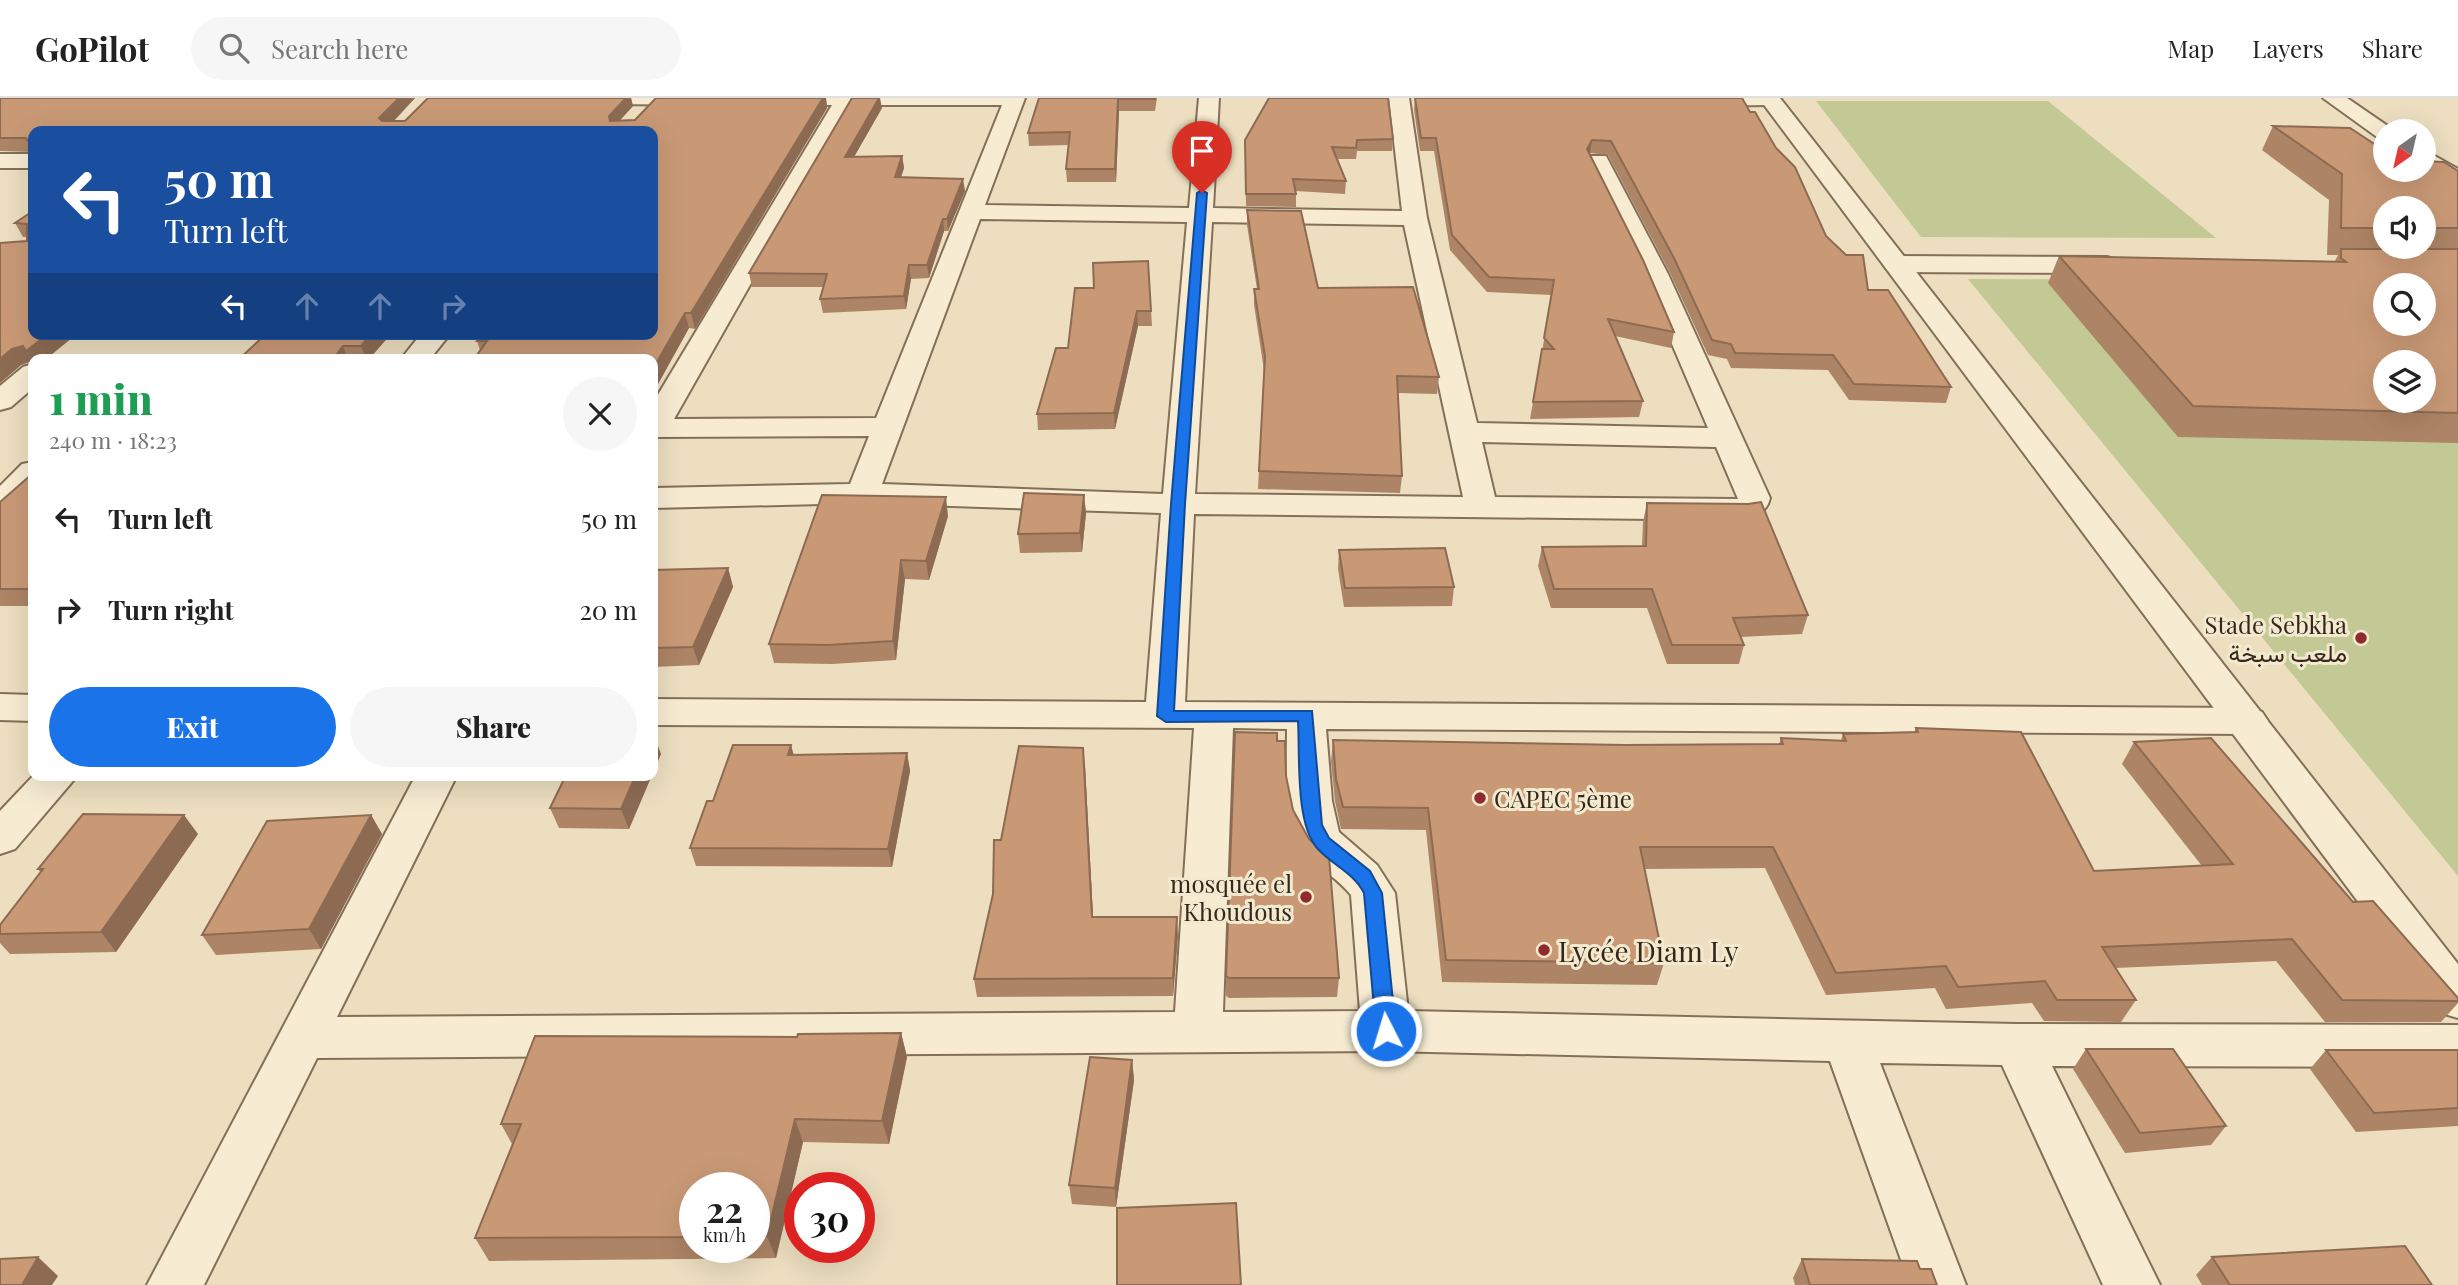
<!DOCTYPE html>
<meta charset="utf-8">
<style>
:root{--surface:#fff;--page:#f6f6f6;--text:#222;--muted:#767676;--line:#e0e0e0;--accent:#1a73e8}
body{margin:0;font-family:"Playfair Display",Vazirmatn,serif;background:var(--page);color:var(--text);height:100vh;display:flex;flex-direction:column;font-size:26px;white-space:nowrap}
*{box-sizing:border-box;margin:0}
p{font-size:23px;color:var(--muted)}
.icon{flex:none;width:38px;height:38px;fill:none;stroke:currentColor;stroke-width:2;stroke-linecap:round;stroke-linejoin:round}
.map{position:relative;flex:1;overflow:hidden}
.side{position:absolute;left:28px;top:256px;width:630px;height:427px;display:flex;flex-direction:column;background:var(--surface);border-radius:14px;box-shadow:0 7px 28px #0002}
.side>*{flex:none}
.banner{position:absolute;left:28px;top:28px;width:630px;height:214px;border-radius:14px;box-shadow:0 7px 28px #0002;background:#1a4fa0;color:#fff;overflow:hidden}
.needle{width:46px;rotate:214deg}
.buttons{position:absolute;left:2373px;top:21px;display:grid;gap:14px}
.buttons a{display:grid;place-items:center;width:63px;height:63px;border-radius:50%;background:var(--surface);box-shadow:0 7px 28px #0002;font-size:35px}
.speed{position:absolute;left:679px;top:1074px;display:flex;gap:14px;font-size:35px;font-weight:700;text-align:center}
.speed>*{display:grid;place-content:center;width:91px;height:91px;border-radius:50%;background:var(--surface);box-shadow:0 7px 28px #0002;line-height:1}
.speed small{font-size:18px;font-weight:400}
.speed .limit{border:10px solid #d22;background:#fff;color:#111}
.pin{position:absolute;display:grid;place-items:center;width:60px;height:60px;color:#fff;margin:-72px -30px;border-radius:50% 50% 50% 0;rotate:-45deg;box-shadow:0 0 7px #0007}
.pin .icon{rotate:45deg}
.me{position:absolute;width:77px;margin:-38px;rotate:355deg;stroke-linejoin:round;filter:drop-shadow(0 0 5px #0008)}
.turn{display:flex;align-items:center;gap:24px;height:147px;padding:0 21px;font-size:32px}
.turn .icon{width:91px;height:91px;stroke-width:2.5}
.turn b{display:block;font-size:49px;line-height:60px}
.lanes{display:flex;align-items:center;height:66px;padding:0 21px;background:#0003;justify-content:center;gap:35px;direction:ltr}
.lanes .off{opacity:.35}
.round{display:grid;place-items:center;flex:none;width:74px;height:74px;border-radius:37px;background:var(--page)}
.overview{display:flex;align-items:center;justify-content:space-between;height:119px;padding:0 21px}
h1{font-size:42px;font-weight:800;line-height:52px;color:#1e9e55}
.cta{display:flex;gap:14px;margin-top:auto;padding:14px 21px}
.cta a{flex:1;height:80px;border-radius:42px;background:var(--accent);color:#fff;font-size:28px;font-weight:800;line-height:80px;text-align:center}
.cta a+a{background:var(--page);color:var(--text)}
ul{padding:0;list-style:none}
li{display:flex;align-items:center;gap:21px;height:91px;padding:0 21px}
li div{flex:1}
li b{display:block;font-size:26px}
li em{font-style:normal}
header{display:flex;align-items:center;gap:42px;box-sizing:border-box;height:98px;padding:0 35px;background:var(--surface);border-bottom:2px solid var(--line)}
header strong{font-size:33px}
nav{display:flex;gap:38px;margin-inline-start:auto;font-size:24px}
.search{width:490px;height:63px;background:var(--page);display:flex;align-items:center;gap:18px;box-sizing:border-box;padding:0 24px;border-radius:38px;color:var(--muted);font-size:26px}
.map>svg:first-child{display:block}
.green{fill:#c3c994;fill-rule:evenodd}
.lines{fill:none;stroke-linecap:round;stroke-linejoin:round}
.minor-casing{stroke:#846f58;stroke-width:4}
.tertiary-casing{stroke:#846f58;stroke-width:4}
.minor{fill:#f7ecd2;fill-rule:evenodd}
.tertiary{fill:#f7ecd2;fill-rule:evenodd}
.wall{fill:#ad8465;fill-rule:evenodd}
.shaded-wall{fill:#8d6b53}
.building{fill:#c99976;stroke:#8d6b53;stroke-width:2;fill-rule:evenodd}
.route{fill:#1a73e8;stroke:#114b97;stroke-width:2}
.poi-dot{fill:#902b2b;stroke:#f3e9ce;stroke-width:2.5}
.labels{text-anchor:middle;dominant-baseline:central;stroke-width:6;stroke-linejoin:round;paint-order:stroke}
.poi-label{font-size:24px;fill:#34281c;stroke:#f3e9ce;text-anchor:end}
.near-poi-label{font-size:28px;fill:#34281c;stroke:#f3e9ce;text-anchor:start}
</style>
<header>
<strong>GoPilot</strong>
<div class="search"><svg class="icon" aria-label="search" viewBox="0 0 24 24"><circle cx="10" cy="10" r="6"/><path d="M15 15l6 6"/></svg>Search here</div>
<nav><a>Map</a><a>Layers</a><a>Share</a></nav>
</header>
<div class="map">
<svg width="2458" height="1187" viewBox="0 0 2458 1187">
<rect width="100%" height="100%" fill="#ecdebf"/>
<!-- green -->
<g class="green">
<polygon points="1816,3 2048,3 2216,140 1921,139"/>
<path d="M1968,181l490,1v596zM2385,187h39v39h-39zM2385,264h39v39h-39z"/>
</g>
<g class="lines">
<defs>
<g id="minor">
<polygon points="601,0 718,0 718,1 715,5 708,7 611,6 604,4"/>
<path d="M765,0h260l-40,107 204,3 10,-110h20l-6,110 189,3 -13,-113h20l18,120 50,205 231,5 -66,-154 -55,-113 3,-5h16l62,118 102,224c-3,14 -14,19 -27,22l-549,-6 -9,188 1063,6 14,4 6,9 -6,9 -14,4 -922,-5 6,72 7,31 38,33 18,28 13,118 609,13 441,1v42l-406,-1 108,219h-57l-101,-220 -122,-2 86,222h-56l-80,-224 -444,-10 -1069,7 -113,227h-57l269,-510h41l-120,242 838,-5 19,-284 -541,-3v-26l493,3 15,-189 -299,-10 -209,5v-20l197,-4 19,-48 -216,1v-34l179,-298h-57l-7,-2zM852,7h150l-126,313 -202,1zM980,121l207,3 -24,272 -281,-10zM1212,124l192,3 59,272 -268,-3zM1482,344l234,5 22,52 -243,-2zM1233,630l54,1c0,40 -5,95 23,128 13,14 29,23 41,38l9,116 -137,1z"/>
<polygon points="1683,0 1780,0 1780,1 1777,5 1770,7 1692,8 1685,6"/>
<polygon points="2323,0 2347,0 2395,33 2385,33 2385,40 2377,39"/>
<polygon points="2424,52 2458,71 2458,88 2450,86 2424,69"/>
<rect x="0" y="56" width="33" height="14"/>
<polygon points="1896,158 2107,159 2116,162 2120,167 2116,172 2107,175 1896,174 1887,171 1883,166 1887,161"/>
<polygon points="421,236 450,236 430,261 401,261"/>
<polygon points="33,266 33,290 11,309 0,312 0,288 23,269"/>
<polygon points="33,364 33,391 12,413 0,416 0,388 22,366"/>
<polygon points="0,596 33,597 33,623 0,622"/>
<polygon points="34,677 78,677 15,751 0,756 0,713"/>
</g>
<polygon id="tertiary" points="1759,0 1780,0 2458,866 2458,920 2441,915"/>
</defs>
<!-- minor casing -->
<use href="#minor" class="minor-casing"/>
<!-- tertiary casing -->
<use href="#tertiary" class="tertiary-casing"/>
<!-- minor -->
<use href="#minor" class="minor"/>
<!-- tertiary -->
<use href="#tertiary" class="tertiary"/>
</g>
<!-- wall -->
<g class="wall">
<polygon points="0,0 415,0 394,23 405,23 428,0 631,0 633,8 620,22 635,22 656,0 826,0 827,10 695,231 689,230 653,295 653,261 474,261 480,252 477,243 482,236 653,236 653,33 33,33 33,54 0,53"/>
<polygon points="1039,0 1157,0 1155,13 1119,13 1116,84 1067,84 1066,71 1069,47 1029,48 1028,35"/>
<polygon points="1415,0 1750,14 1826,138 1868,192 1951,289 1946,305 1849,302 1828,272 1731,270 1727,261 1708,257 1670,175 1608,57 1590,55 1674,234 1671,250 1615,238 1643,303 1639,319 1530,321 1552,197 1487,194 1450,152 1434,53 1420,53 1414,12"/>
<polygon points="882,10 854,59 902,58 904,70 901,79 965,93 948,133 944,133 929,180 911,181 906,211 823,215 820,201 823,189 752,189 749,175"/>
<path d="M2273,28l112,44 73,1v272l-280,-6 -130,-154 11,-27 276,5 3,-6h-11l2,-55 -67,-50zM2385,110h39v39h-39z"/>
<polygon points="1393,41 1392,53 1357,53 1356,61 1337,61 1346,83 1345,96 1296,93 1296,109 1246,108 1245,42"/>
<polygon points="1247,112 1318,190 1439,279 1437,296 1398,295 1402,378 1400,395 1258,391 1264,272 1254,207 1254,191 1257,191 1247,127"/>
<polygon points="33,113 33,265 32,263 21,267 0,285 0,145 27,143 27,139 23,139 15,125"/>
<polygon points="1148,163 1152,228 1138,228 1115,331 1038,332 1037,316 1068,250 1094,190"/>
<polygon points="391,236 369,261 239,261"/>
<polygon points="33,376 33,508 0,508 0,404"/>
<polygon points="1084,397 1086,415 1082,454 1020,455 1018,436"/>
<polygon points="1647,405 1808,517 1802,536 1741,539 1744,547 1739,566 1667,566 1647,510 1551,510 1538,468 1542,449 1642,448 1643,424"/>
<polygon points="948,418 929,482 905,481 896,562 832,566 774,565 769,546"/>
<polygon points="1339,452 1454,489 1452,508 1344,509 1338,471"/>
<polygon points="728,470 733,489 699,567 653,569 653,472"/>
<polygon points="1916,630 2094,773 2202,768 2122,666 2134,644 2353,804 2458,900 2458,905 2441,924 2325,924 2276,863 2115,870 2136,902 2121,924 2044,923 2032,905 1946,911 1935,890 1826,897 1765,770 1644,771 1664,865 1657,887 1442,884 1426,732 1341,731 1335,703 1331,663 1333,642 1625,647 1779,646 1781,640 1841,642 1843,636 1914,634"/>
<polygon points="1277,643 1293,712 1339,880 1337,899 1229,900 1226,898 1226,878"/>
<polygon points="907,655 910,673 892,769 696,768 690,750 713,703 793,657"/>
<polygon points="1085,668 1093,819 1178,837 1173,898 977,899 974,881 993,796 1001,742"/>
<polygon points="652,677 629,731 559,730 550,710"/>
<polygon points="371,717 382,736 321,851 216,857 202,837"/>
<polygon points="198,736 116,854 10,856 0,845 0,827 41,775 38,771"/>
<path d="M901,935l6,24 -18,87 -86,-2 -27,116 -287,3 -14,-23 37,-94 -11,-20 296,-87zM695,1090h59v60h-59z"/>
<polygon points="2086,951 2226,1028 2211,1047 2125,1055 2073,971"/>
<polygon points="2326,952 2458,952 2458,1028 2356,1034 2310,971"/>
<polygon points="1132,962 1134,982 1116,1109 1072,1106 1069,1087"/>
<polygon points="2212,1159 2432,1187 2202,1187 2196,1177"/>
<polygon points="1802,1161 1920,1171 1937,1187 1795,1187 1793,1180"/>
</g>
<!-- shaded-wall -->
<g class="shaded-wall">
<polygon points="399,0 415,0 384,33 379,20"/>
<polygon points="626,0 631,0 633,8 612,31 609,18"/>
<polygon points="823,0 826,0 827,10 695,231 691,215"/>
<polygon points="879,0 880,0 882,10 847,71 845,59"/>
<polygon points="1118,1 1119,13 1116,84 1115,71"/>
<polygon points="1592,42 1590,55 1585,64 1587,51"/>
<polygon points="902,58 904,70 897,91 895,79"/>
<polygon points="963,81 965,93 948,133 947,121"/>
<polygon points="943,121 944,133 929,180 927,167"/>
<polygon points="909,167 911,181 906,211 904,198"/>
<polygon points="1137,213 1138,228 1115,331 1114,315"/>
<polygon points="685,215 689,230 653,295 653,271"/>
<polygon points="48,236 77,236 46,261 33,261 33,264 26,253"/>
<polygon points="371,236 391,236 369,261 366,261 361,248"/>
<polygon points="23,248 32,263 21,267 0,285 0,261 12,251"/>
<polygon points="343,248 348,261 333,261"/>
<polygon points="1084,397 1086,415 1082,454 1080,435"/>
<polygon points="946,399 948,418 929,482 926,463"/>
<polygon points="901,462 905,481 896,562 893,543"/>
<polygon points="728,470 733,489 699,567 693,549"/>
<polygon points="654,637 661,656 653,675 653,639"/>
<polygon points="791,647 796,665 788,657"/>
<polygon points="1083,650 1085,668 1094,837 1092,819"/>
<polygon points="907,655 910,673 892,769 888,751"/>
<polygon points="636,677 652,677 629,731 621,711"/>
<polygon points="184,717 198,736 116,854 101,834"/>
<polygon points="371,717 382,736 321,851 309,831"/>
<polygon points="1177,819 1178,837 1173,898 1173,880"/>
<polygon points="901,935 907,959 889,1046 882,1023"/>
<polygon points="1132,962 1134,982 1116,1109 1115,1090"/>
<polygon points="795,1021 803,1044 776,1160 767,1138"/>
<polygon points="38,1159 58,1178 52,1187 22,1187"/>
</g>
<!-- building -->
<g class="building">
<polygon points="0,0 399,0 379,20 382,23 405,23 428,0 626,0 609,18 610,23 635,22 656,0 823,0 691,215 685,215 653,271 653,261 474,261 487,243 477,243 482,236 653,236 653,33 33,33 33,43 28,43 26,40 0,40"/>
<polygon points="852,0 879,0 845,59 902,58 895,79 963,81 947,121 943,121 927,167 909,167 904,198 820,201 827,176 749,175"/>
<polygon points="1039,0 1155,0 1155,1 1118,1 1115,71 1066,71 1070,34 1028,35"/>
<polygon points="1269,0 1388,0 1393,41 1357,42 1356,50 1332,49 1346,83 1293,81 1296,96 1246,96 1245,42"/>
<polygon points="1415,0 1742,0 1750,14 1755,14 1776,50 1795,69 1826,138 1846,157 1863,157 1868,192 1888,192 1951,289 1854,286 1833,257 1735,255 1731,246 1712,242 1674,160 1611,43 1592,42 1587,51 1643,162 1674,234 1608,221 1643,303 1533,304 1542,251 1554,251 1544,240 1554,182 1489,179 1452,137 1436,40 1421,40"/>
<polygon points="2273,28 2350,30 2385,53 2385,72 2424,72 2424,63 2444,64 2458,73 2458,130 2424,130 2424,110 2385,110 2385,130 2341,130 2342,76"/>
<polygon points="1247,112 1301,113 1318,190 1413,189 1439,279 1397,278 1402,378 1259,373 1265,258 1254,191 1259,191"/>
<polygon points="33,113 33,236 48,236 26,253 23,248 12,251 0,261 0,145 27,143 27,126 15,125"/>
<path d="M2341,151h117v164l-265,-7 -134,-150 287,6 -5,-4zM2385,187h39v39h-39zM2385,264h39v39h-39z"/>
<polygon points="1148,163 1151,213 1137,213 1114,315 1037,316 1056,250 1068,250 1075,190 1094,190 1093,165"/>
<polygon points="266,236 371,236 361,248 343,248 333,261 239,261"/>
<polygon points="32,376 33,376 33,491 0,491 0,404"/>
<polygon points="1024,395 1084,397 1080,435 1018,436"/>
<polygon points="822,397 946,399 926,463 901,462 893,543 828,547 769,546"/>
<polygon points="1761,404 1808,517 1733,520 1744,547 1672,547 1652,491 1554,491 1542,449 1646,448 1647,405 1748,406"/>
<polygon points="1445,450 1454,489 1345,490 1339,452"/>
<polygon points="728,470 693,549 653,550 653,472"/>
<polygon points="1916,630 2021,634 2094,773 2233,766 2134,644 2211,640 2353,804 2373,803 2458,900 2458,903 2342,902 2292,841 2102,849 2136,902 2057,902 2045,883 1958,889 1946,868 1836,875 1773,749 1640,749 1664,865 1446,862 1428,710 1343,709 1336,681 1333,642 1625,647 1783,646 1781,640 1846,643 1843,636 1918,634"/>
<polygon points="1235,634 1277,635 1277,643 1285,643 1286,678 1293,712 1309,741 1329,759 1339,880 1229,880 1226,878"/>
<polygon points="733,647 791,647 788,657 907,655 888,751 690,750 707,703 713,703"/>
<polygon points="1019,648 1083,650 1092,819 1177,819 1173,880 974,881 993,796 994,742 1001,742"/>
<polygon points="566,677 636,677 621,711 550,710"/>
<polygon points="83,716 184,717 101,834 0,836 0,827 43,771 38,771"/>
<polygon points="371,717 309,831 202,837 267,723"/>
<polygon points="901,935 882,1023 795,1021 767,1138 754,1138 754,1090 695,1090 695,1139 475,1140 521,1026 501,1026 535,938 797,939 798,936"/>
<polygon points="2086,951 2173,951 2226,1028 2140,1035"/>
<polygon points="2326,952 2458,952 2458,1010 2374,1015"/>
<polygon points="1090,959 1132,962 1115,1090 1069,1087"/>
<polygon points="1236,1105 1241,1187 1117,1187 1117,1110"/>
<polygon points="2405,1148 2432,1187 2230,1187 2212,1159"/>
<polygon points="38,1159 22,1187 0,1187 0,1161"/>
<polygon points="1802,1161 1917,1163 1920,1171 1931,1171 1937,1187 1810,1187"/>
</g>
<!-- route -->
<path class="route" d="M1202,92l5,3 -22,311 -11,207h138l10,114 7,13 41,33 12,22 14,138 -3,6 -7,2 -7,-2 -3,-6 -12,-138c-11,-21 -32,-28 -47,-45 -22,-25 -17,-94 -19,-127l-132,1 -9,-6 14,-212 26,-311z"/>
<!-- markers -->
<g class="poi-dot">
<circle cx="2361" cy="540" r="7"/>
<circle cx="1480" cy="700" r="7"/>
<circle cx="1306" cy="799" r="7"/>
<circle cx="1544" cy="852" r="7"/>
</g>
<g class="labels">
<!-- poi labels -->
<g class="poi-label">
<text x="2347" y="526">Stade Sebkha<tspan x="2347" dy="28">ملعب سبخة</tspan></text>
<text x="1494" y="700" text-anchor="start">CAPEC 5ème</text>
<text x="1292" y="785">mosquée el<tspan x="1292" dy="28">Khoudous</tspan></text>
</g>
<!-- near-poi labels -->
<g class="near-poi-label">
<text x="1558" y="852">Lycée Diam Ly</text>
</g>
</g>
</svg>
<div class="buttons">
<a><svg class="needle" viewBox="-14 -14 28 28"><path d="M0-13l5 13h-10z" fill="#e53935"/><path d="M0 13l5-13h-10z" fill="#767676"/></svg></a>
<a><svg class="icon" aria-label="sound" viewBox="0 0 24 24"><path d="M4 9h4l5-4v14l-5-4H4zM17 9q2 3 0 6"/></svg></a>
<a><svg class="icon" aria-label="search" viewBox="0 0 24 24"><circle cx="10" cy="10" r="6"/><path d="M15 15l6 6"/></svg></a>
<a><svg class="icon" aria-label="layers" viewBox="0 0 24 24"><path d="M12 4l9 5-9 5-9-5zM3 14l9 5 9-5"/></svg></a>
</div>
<div class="speed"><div>22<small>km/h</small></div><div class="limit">30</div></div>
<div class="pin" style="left:1202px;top:95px;background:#d93025"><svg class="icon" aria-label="arrive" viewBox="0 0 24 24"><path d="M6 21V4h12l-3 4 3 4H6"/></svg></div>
<svg class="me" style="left:1386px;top:933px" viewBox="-20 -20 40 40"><circle r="17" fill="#1a73e8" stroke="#fff" stroke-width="3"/><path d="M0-11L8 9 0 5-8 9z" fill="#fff"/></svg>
<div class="banner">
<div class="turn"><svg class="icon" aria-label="left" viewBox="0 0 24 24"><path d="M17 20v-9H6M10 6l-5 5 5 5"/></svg><div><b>50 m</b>Turn left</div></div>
<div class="lanes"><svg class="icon" aria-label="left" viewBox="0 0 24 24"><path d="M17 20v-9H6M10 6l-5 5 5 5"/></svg><svg class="icon off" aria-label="ahead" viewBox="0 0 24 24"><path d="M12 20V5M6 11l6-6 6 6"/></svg><svg class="icon off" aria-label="ahead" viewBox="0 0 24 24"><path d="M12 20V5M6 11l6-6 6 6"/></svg><svg class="icon off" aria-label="right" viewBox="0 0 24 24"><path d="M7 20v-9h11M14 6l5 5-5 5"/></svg></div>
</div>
<section class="side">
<div class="overview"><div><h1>1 min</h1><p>240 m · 18:23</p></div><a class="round"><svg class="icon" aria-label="close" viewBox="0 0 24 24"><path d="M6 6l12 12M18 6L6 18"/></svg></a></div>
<ul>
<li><svg class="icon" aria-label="left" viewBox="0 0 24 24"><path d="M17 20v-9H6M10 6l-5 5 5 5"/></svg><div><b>Turn left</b></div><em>50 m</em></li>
<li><svg class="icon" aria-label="right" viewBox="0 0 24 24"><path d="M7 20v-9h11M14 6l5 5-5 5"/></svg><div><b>Turn right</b></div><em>20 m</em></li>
</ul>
<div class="cta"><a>Exit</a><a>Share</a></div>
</section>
</div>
